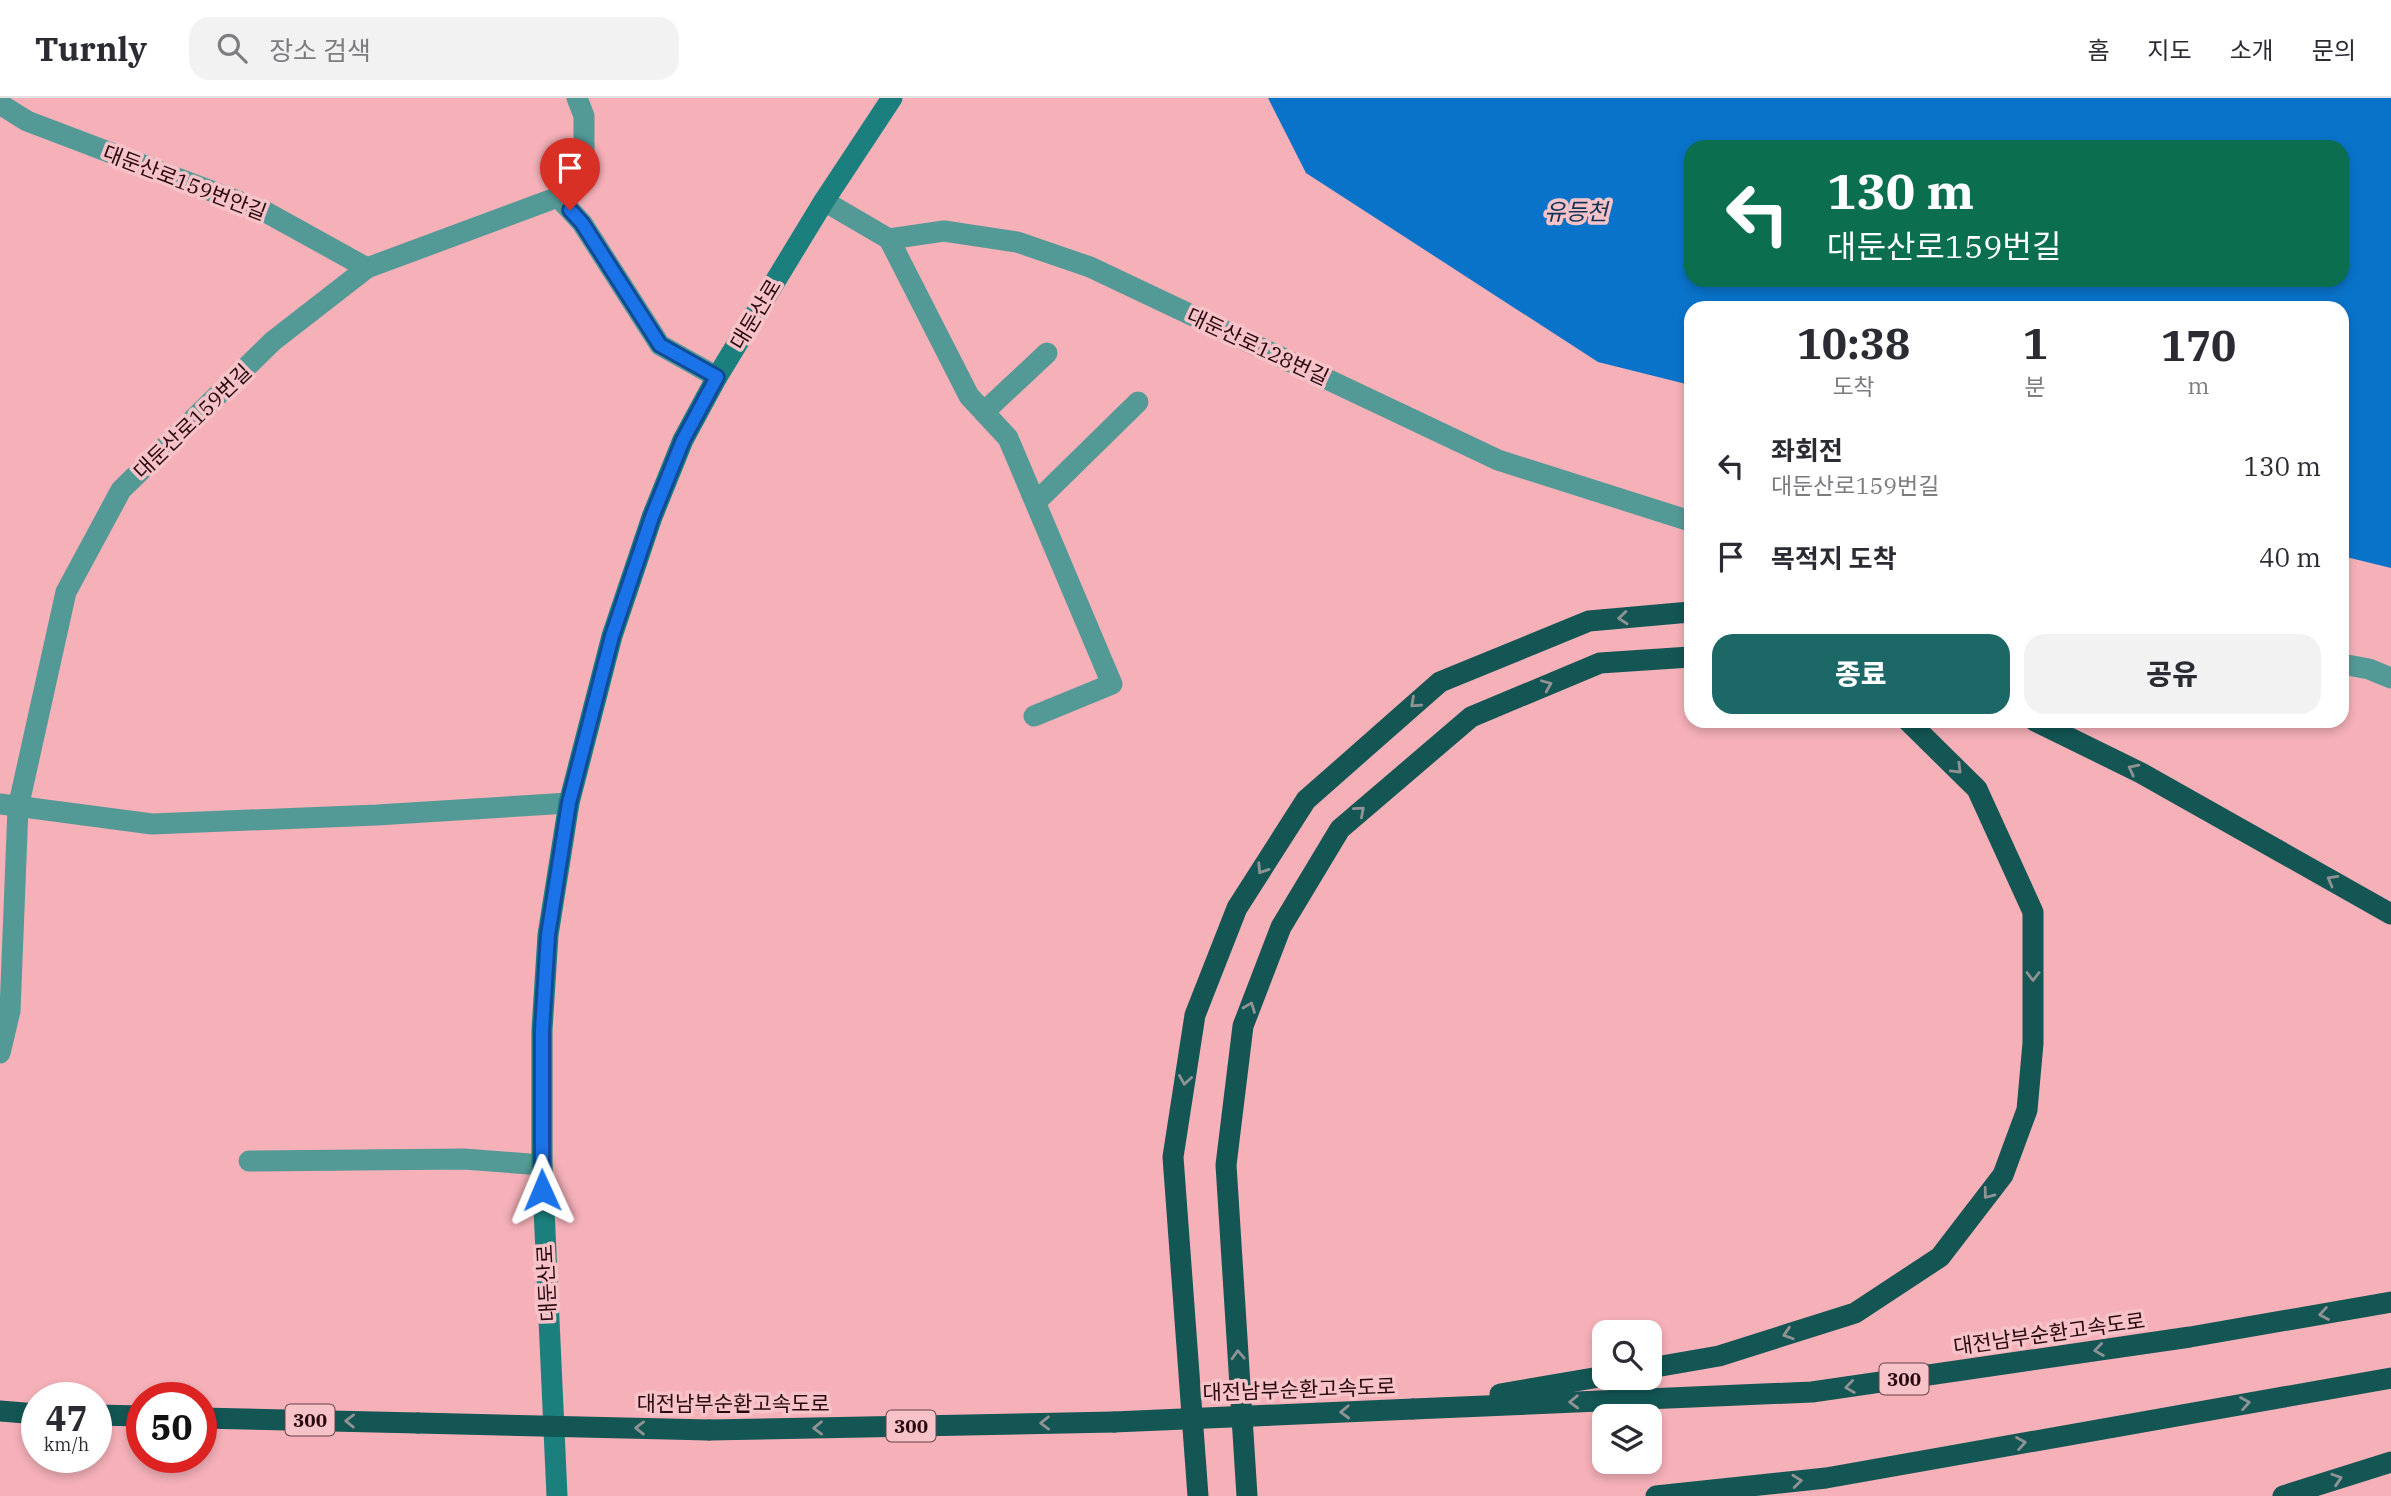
<!DOCTYPE html>
<html lang="ko">
<meta charset="utf-8">
<style>
:root{--surface:#fff;--page:#f2f2f3;--text:#2b2b33;--muted:#7c7c81;--line:#e1e1e2;--accent:#1c6866}
body{margin:0;font-family:"IBM Plex Serif","Noto Sans KR",serif;background:var(--page);color:var(--text);height:100vh;display:flex;flex-direction:column;font-size:26px;white-space:nowrap}
*{box-sizing:border-box;margin:0}
p{font-size:23px;color:var(--muted)}
.icon{flex:none;width:38px;height:38px;fill:none;stroke:currentColor;stroke-width:2;stroke-linecap:round;stroke-linejoin:round}
.map{position:relative;flex:1;overflow:hidden}
.drawer{position:absolute;left:1684px;top:203px;width:665px;height:427px;display:flex;flex-direction:column;background:var(--surface);border-radius:21px;box-shadow:0 4px 10px #0003}
.drawer>*{flex:none}
.guide{position:absolute;left:1684px;top:42px;width:665px;height:147px;border-radius:21px;box-shadow:0 4px 10px #0003;background:#0b6e4f;color:#fff;overflow:hidden}
.buttons{position:absolute;left:1592px;top:1222px;display:grid;gap:14px}
.buttons a{display:grid;place-items:center;width:70px;height:70px;border-radius:14px;background:var(--surface);box-shadow:0 4px 10px #0003;font-size:35px}
.speed{position:absolute;left:21px;top:1284px;display:flex;gap:14px;font-size:35px;font-weight:700;text-align:center}
.speed>*{display:grid;place-content:center;width:91px;height:91px;border-radius:50%;background:var(--surface);box-shadow:0 4px 10px #0003;line-height:1}
.speed small{font-size:18px;font-weight:400}
.speed .limit{border:10px solid #d22;background:#fff;color:#111}
.pin{position:absolute;display:grid;place-items:center;width:60px;height:60px;color:#fff;margin:-72px -30px;border-radius:50% 50% 50% 0;rotate:-45deg;box-shadow:0 0 7px #0007}
.pin .icon{rotate:45deg}
.me{position:absolute;width:77px;margin:-38px;rotate:359deg;stroke-linejoin:round;filter:drop-shadow(0 0 5px #0008)}
.turn{display:flex;align-items:center;gap:24px;height:147px;padding:0 28px;font-size:32px}
.turn .icon{width:91px;height:91px;stroke-width:2.5}
.turn b{display:block;font-size:49px;line-height:60px}
.eta{display:flex;justify-content:space-evenly;align-items:center;height:119px;text-align:center}
.eta b{font-size:42px;font-weight:800;line-height:49px}
.action{display:flex;gap:14px;margin-top:auto;padding:14px 28px}
.action a{flex:1;height:80px;border-radius:21px;background:var(--accent);color:#fff;font-size:28px;font-weight:800;line-height:80px;text-align:center}
.action a+a{background:var(--page);color:var(--text)}
ul{padding:0;list-style:none}
li{display:flex;align-items:center;gap:21px;height:91px;padding:0 28px}
li div{flex:1}
li b{display:block;font-size:26px}
li em{font-style:normal}
header{display:flex;align-items:center;gap:42px;box-sizing:border-box;height:98px;padding:0 35px;background:var(--surface);border-bottom:2px solid var(--line)}
header strong{font-size:33px}
nav{display:flex;gap:38px;margin-inline-start:auto;font-size:24px}
.search{width:490px;height:63px;background:var(--page);display:flex;align-items:center;gap:18px;box-sizing:border-box;padding:0 24px;border-radius:21px;color:var(--muted);font-size:26px}
.map>svg:first-child{display:block}
.water{fill:#0973ca;fill-rule:evenodd}
.lines{fill:none;stroke-linecap:round;stroke-linejoin:round}
.lane{stroke:#539a97;stroke-width:21}
.street{stroke:#539a97;stroke-width:21}
.secondary{stroke:#1b807d;stroke-width:21}
.highway{stroke:#135654;stroke-width:21}
.highway-bridge{stroke:#135654;stroke-width:21}
.oneway{stroke:#909294}
.route-casing{stroke:#114b97;stroke-width:18}
.route{stroke:#1a73e8;stroke-width:12}
.labels{text-anchor:middle;dominant-baseline:central;stroke-width:7;stroke-linejoin:round;paint-order:stroke}
.shield{fill:#f7c3c8;stroke:#654146;stroke-width:2}
.shield-label{font-size:19px;font-weight:bold;fill:#27090f}
.street-label{font-size:21px;fill:#27090f;stroke:#f7c3c8}
.water-label{font-size:23px;font-style:italic;fill:#0f3357;stroke:#f7c3c8}
</style>
<header>
<strong>Turnly</strong>
<div class="search"><svg class="icon" aria-label="search" viewBox="0 0 24 24"><circle cx="10" cy="10" r="6"/><path d="M15 15l6 6"/></svg>장소 검색</div>
<nav><a>홈</a><a>지도</a><a>소개</a><a>문의</a></nav>
</header>
<div class="map">
<svg width="2391" height="1398" viewBox="0 0 2391 1398">
<rect width="100%" height="100%" fill="#f5b0b8"/>
<!-- water -->
<path class="water" d="M1268,0h1123v470l-49,-12v-248h-652v77l-92,-23 -292,-189zM1690,49h652v133h-652z"/>
<g class="lines">
<!-- lane -->
<g class="lane">
<polyline points="889,141 969,298 1008,340 1112,586 1034,618"/>
<polyline points="984,314 1047,255"/>
<polyline points="1036,404 1138,304"/>
<polyline points="249,1063 464,1061 542,1067"/>
</g>
<!-- street -->
<g class="street">
<polyline points="0,6 27,23 264,113 367,170"/>
<polyline points="558,99 582,125 660,247 717,279"/>
<polyline points="558,99 584,60 584,18 577,0"/>
<polyline points="824,103 889,141 944,133 1017,144 1090,169 1498,362 1690,423"/>
<polyline points="2342,566 2369,571 2391,580"/>
<polyline points="0,706 152,726 377,717 569,705"/>
<polyline points="0,955 10,913 18,710 66,494 121,392 273,243 367,170 558,99"/>
</g>
<!-- secondary -->
<polyline class="secondary" points="557,1398 542,1067 542,932 548,837 569,705 612,538 652,419 683,342 717,279 824,103 892,0"/>
<!-- highway -->
<g class="highway">
<polyline points="2035,623 2141,675 2391,816"/>
<polyline points="1650,1270 1719,1258 1855,1215 1940,1159 2003,1077 2027,1012 2033,945 2033,814 1977,691 1908,623"/>
<polyline points="1500,1296 1605,1278"/>
<polyline points="1413,1311 1812,1294 2190,1239 2391,1204"/>
<polyline points="0,1313 37,1316"/>
<polyline points="96,1317 142,1318"/>
<polyline points="201,1320 418,1325"/>
<polyline points="709,1332 1114,1324"/>
<polyline points="1198,1398 1173,1059 1195,917 1237,810 1306,702 1440,584 1589,523 1690,514"/>
<polyline points="1247,1398 1226,1067 1243,928 1281,829 1340,731 1471,619 1600,565 1690,559"/>
<polyline points="1656,1398 1826,1380 2391,1280"/>
<polyline points="2283,1398 2391,1364"/>
</g>
<!-- highway-bridge -->
<g class="highway-bridge">
<polyline points="1114,1324 1413,1311"/>
<polyline points="418,1325 709,1332"/>
</g>
</g>
<!-- one-way arrows -->
<defs><path id="oneway-chevron" d="M-2-3.5L2.5 0L-2 3.5" fill="none" stroke-width="1.6" stroke-linecap="round" stroke-linejoin="round" transform="scale(1.75)"/></defs>
<g class="oneway">
<use href="#oneway-chevron" transform="translate(1623 520) rotate(175)"/>
<use href="#oneway-chevron" transform="translate(1547 587) rotate(-23)"/>
<use href="#oneway-chevron" transform="translate(1415 605) rotate(138)"/>
<use href="#oneway-chevron" transform="translate(1957 671) rotate(45)"/>
<use href="#oneway-chevron" transform="translate(2133 671) rotate(-153)"/>
<use href="#oneway-chevron" transform="translate(1360 713) rotate(-41)"/>
<use href="#oneway-chevron" transform="translate(1262 771) rotate(123)"/>
<use href="#oneway-chevron" transform="translate(2332 782) rotate(-151)"/>
<use href="#oneway-chevron" transform="translate(2033 878) rotate(90)"/>
<use href="#oneway-chevron" transform="translate(1250 909) rotate(-69)"/>
<use href="#oneway-chevron" transform="translate(1185 982) rotate(99)"/>
<use href="#oneway-chevron" transform="translate(1988 1096) rotate(127)"/>
<use href="#oneway-chevron" transform="translate(2324 1216) rotate(170)"/>
<use href="#oneway-chevron" transform="translate(1788 1236) rotate(162)"/>
<use href="#oneway-chevron" transform="translate(2099 1252) rotate(172)"/>
<use href="#oneway-chevron" transform="translate(1238 1257) rotate(-93)"/>
<use href="#oneway-chevron" transform="translate(1850 1289) rotate(172)"/>
<use href="#oneway-chevron" transform="translate(1574 1304) rotate(178)"/>
<use href="#oneway-chevron" transform="translate(2245 1305) rotate(-10)"/>
<use href="#oneway-chevron" transform="translate(1345 1314) rotate(178)"/>
<use href="#oneway-chevron" transform="translate(350 1323) rotate(-179)"/>
<use href="#oneway-chevron" transform="translate(1045 1325) rotate(179)"/>
<use href="#oneway-chevron" transform="translate(640 1330) rotate(-179)"/>
<use href="#oneway-chevron" transform="translate(818 1330) rotate(179)"/>
<use href="#oneway-chevron" transform="translate(2021 1345) rotate(-10)"/>
<use href="#oneway-chevron" transform="translate(2337 1381) rotate(-18)"/>
<use href="#oneway-chevron" transform="translate(1797 1383) rotate(-6)"/>
</g>
<g class="lines">
<defs>
<polyline id="route" points="542,1092 542,932 548,837 569,705 612,538 652,419 683,342 717,279 660,247 582,125 570,112"/>
</defs>
<!-- route casing -->
<use href="#route" class="route-casing"/>
<!-- route -->
<use href="#route" class="route"/>
</g>
<g class="labels">
<!-- shield labels -->
<g class="shield">
<rect x="1879.5" y="1265.5" width="49" height="31" rx="5"/>
<rect x="285.5" y="1306.5" width="49" height="31" rx="5"/>
<rect x="886.5" y="1312.5" width="49" height="31" rx="5"/>
</g>
<g class="shield-label">
<text x="1904" y="1281">300</text>
<text x="310" y="1322">300</text>
<text x="911" y="1328">300</text>
</g>
<!-- street labels -->
<g class="street-label">
<text transform="translate(185 84) rotate(21)">대둔산로159번안길</text>
<text transform="translate(755 216) rotate(-59)">대둔산로</text>
<text transform="translate(1258 248) rotate(25)">대둔산로128번길</text>
<text transform="translate(192 323) rotate(-44)">대둔산로159번길</text>
<text transform="translate(546 1185) rotate(-93)">대둔산로</text>
<text transform="translate(2049 1235) rotate(-8)">대전남부순환고속도로</text>
<text transform="translate(1299 1291) rotate(-2)">대전남부순환고속도로</text>
<text x="733" y="1305">대전남부순환고속도로</text>
</g>
<!-- water labels -->
<g class="water-label">
<text x="1576" y="113">유등천</text>
</g>
</g>
</svg>
<div class="buttons">
<a><svg class="icon" aria-label="search" viewBox="0 0 24 24"><circle cx="10" cy="10" r="6"/><path d="M15 15l6 6"/></svg></a>
<a><svg class="icon" aria-label="layers" viewBox="0 0 24 24"><path d="M12 4l9 5-9 5-9-5zM3 14l9 5 9-5"/></svg></a>
</div>
<div class="speed"><div>47<small>km/h</small></div><div class="limit">50</div></div>
<div class="pin" style="left:570px;top:112px;background:#d93025"><svg class="icon" aria-label="arrive" viewBox="0 0 24 24"><path d="M6 21V4h12l-3 4 3 4H6"/></svg></div>
<svg class="me" style="left:542px;top:1092px" viewBox="-20 -20 40 40"><path d="M0-17L14 15 0 8-14 15z" fill="#1a73e8" stroke="#fff" stroke-width="4"/></svg>
<div class="guide">
<div class="turn"><svg class="icon" aria-label="left" viewBox="0 0 24 24"><path d="M17 20v-9H6M10 6l-5 5 5 5"/></svg><div><b>130 m</b>대둔산로159번길</div></div>
</div>
<section class="drawer">
<div class="eta">
<div><b>10:38</b><p>도착</p></div>
<div><b>1</b><p>분</p></div>
<div><b>170</b><p>m</p></div>
</div>
<ul>
<li><svg class="icon" aria-label="left" viewBox="0 0 24 24"><path d="M17 20v-9H6M10 6l-5 5 5 5"/></svg><div><b>좌회전</b><p>대둔산로159번길</p></div><em>130 m</em></li>
<li><svg class="icon" aria-label="arrive" viewBox="0 0 24 24"><path d="M6 21V4h12l-3 4 3 4H6"/></svg><div><b>목적지 도착</b></div><em>40 m</em></li>
</ul>
<div class="action"><a>종료</a><a>공유</a></div>
</section>
</div>
